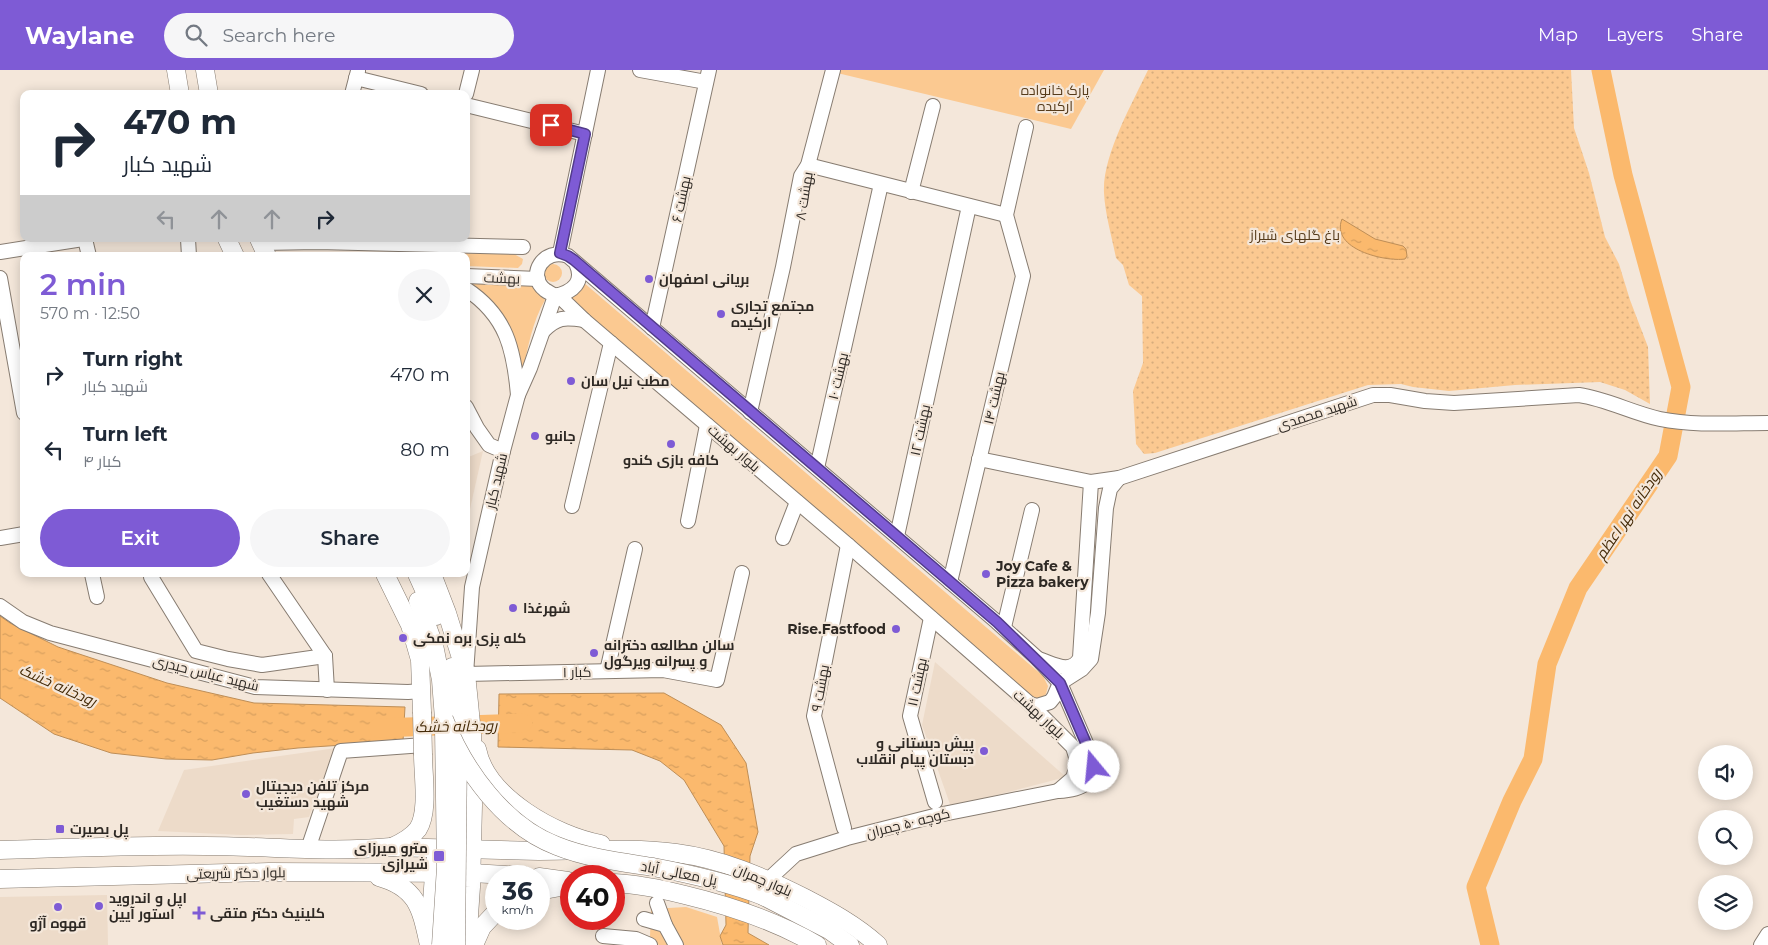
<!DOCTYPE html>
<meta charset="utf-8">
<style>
:root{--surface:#fff;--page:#f6f6f7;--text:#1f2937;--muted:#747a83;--accent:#7e5bd5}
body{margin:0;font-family:Montserrat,Cairo,sans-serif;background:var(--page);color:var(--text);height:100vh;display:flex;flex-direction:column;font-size:19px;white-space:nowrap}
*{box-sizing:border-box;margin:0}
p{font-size:16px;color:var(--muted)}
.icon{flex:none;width:28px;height:28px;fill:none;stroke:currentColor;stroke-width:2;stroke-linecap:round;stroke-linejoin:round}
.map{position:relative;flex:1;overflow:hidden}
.details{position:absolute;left:20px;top:182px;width:450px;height:325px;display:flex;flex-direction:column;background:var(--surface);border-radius:10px;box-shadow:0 2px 12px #0003}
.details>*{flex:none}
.guide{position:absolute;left:20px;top:20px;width:450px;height:152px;border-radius:10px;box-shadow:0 2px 12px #0003;background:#fff;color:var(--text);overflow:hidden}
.controls{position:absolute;left:1698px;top:675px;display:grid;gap:10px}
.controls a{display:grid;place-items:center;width:55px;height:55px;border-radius:50%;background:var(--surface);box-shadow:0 2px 12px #0003;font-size:25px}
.speed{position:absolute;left:485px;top:795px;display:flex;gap:10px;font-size:25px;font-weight:700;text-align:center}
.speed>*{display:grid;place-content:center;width:65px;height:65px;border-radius:50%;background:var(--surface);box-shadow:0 2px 12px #0003;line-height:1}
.speed small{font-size:12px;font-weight:400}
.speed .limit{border:8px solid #d22;background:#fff;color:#111}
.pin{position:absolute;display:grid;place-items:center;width:42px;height:42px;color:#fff;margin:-21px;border-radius:10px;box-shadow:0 2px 8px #0006}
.me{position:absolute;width:55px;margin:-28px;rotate:343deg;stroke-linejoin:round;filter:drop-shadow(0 0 4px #0008)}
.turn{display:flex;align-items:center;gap:18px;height:105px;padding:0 20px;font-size:22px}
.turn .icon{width:65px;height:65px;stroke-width:2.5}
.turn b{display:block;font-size:35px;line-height:42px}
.lanes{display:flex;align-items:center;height:48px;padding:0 20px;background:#0003;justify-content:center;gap:25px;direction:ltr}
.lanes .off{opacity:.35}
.round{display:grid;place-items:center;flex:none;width:52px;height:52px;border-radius:26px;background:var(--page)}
.summary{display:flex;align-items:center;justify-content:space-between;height:85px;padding:0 20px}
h1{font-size:30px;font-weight:600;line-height:38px;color:var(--accent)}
.cta{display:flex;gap:10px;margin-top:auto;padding:10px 20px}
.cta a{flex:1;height:58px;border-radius:30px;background:var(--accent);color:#fff;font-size:20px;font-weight:600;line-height:58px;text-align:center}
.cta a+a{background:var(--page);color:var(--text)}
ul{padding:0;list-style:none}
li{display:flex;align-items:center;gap:15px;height:75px;padding:0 20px}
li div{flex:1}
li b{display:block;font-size:19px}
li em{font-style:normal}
header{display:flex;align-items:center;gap:30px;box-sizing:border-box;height:70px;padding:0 25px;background:var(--accent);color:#fff}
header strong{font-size:24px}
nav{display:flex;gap:28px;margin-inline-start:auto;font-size:18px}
.search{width:350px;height:45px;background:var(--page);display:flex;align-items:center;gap:12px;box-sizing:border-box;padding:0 18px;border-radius:28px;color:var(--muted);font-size:19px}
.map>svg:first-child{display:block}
.built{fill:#eddbc9}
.green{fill:#fbc991}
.garden{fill:url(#garden-dots)}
.water{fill:url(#water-ripples);stroke:#be8e57}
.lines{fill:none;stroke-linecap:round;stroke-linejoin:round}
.river{stroke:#fbb96d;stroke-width:19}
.minor-casing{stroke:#877c71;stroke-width:16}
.major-casing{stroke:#877c71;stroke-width:19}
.minor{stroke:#fff;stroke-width:14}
.major{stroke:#fff;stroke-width:18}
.major-bridge-casing{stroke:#877c71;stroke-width:19;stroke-linecap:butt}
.major-bridge{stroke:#fff;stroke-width:18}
.route-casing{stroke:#523b8a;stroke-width:12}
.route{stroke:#7e5bd5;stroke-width:9}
.poi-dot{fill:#7e5bd5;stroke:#f4e7da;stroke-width:2}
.labels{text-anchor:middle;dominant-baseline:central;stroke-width:4.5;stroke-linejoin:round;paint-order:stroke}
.park-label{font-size:14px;fill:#563b1b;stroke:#f4e7da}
.street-label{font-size:14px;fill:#2e2924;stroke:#f4e7da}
.poi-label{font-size:14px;font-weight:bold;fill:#2e2924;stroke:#f4e7da;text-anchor:start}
.water-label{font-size:15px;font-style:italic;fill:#452b08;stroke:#f4e7da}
</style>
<header>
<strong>Waylane</strong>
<div class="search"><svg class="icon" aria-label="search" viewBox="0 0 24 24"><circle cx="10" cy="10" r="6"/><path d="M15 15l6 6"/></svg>Search here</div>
<nav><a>Map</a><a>Layers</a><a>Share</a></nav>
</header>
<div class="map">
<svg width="1768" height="875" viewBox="0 0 1768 875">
<defs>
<pattern id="garden-dots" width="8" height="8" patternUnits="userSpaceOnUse" patternTransform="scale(1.25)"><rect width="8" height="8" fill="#fbc991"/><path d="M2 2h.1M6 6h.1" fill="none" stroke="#d7ad7d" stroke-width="1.8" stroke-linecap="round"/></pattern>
<pattern id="water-ripples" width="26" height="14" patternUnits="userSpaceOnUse" patternTransform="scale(1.25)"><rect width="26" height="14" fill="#fbb96d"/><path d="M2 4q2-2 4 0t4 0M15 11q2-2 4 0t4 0" fill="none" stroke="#d79f5e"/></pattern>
</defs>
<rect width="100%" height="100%" fill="#f4e7da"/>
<!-- built -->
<g class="built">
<polygon points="483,381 466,457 466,388"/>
<polygon points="935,592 1066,707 951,737 922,655"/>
<polygon points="336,678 309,747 294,749 293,764 241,765 158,761 184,700"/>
<polygon points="107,825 108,875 0,875 0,827"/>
</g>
<!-- green -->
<g class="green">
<polygon points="833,0 1104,0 1071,59 833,2"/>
<polygon points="401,182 514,184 523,189 522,194 518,198 466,196 466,186 403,186"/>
<circle cx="553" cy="203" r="9"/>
<path d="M467,210l61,1 17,19c-13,22 -17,48 -23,74 -5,-39 -24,-70 -55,-94z"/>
<polygon points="583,212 1043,606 1048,616 1046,624 1042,628 1031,628 568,229 578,223"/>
<polygon points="686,837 717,847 722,875 659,875 650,867 651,839"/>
</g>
<!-- garden -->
<path class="garden" d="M1148,0h423l3,58 15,45 16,64 14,27 11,36 18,47 2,57 -25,-14 -25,-8 -85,3 -66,6 -36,-4 -12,-3 -33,1 -213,68 -11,1 -8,-10 -3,-53 10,-28 -1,-67 -13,-11 -6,-20 -7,-7c-4,-21 -11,-44 -12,-65 -2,-37 28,-89 44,-123z"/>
<!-- water -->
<g class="water">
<path d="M1342,149l33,20 28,7 3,3 1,7 -2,3c-20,3 -75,-10 -63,-40z"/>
<polygon points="0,546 10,553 58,577 167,613 254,633 405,637 403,671 298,678 253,683 212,690 166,689 111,683 54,664 0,628"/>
<polygon points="664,623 721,655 746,693 758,762 750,786 748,863 769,875 723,875 720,866 726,855 724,776 684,710 660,691 632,680 498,677 499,624"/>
</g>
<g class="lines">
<!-- river -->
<g class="river">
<polyline points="378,658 523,653"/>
<polyline points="1490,875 1476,817 1512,731 1533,689 1547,594 1578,518 1668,386 1681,317 1623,105 1601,0"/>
</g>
<defs>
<g id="minor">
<polyline points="640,0 706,12"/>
<polyline points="356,8 421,24"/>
<polyline points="352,24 358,1"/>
<polyline points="466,24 472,0"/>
<polyline points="466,35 585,64"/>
<polyline points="808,95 1006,145"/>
<polyline points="911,122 933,36"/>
<polyline points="85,169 89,186"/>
<polyline points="188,169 189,186"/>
<polyline points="261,173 318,172 523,177"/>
<polyline points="0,182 83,169"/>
<polyline points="560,183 598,0"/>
<path d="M576,193c9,19 -3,29 -21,33 -3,-2 -7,-4 -10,-6 -19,-15 -1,-43 23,-34l429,366 40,36 23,25 32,74c4,26 -10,33 -34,34l-120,24 -91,23 -51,16 -27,25"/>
<polyline points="466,206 538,209"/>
<polyline points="0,208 24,343"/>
<path d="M466,219c41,27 48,61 52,106"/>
<polyline points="558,225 584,250 848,475 1030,634 1073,677 1076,687 1076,699 1073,708 1058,721"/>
<polyline points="555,226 530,298 518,325 503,381 472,517 466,604 663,600 717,610 742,503"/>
<polyline points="652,258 709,0"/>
<path d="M543,261c14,-14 21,-14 41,-11"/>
<polyline points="466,337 477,358 489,375 503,381"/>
<polyline points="750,342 783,197 801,106 808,95 833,0"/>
<path d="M979,389l112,23 28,-4 254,-83h17l35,6 29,2 125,-8c28,4 53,18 81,24 35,7 73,4 108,4"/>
<polyline points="817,398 881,114"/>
<polyline points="572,436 611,273"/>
<polyline points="688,451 707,355"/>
<polyline points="897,466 969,136"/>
<polyline points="0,468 24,464"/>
<polyline points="783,468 797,432"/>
<polyline points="92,504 97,527"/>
<polyline points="269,504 325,586"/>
<polyline points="151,507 196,581 228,589 262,595 325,586"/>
<polyline points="950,512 1023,206 1006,145 1026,57"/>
<polyline points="0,536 23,552 50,563 255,617 408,622 422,621"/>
<polyline points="931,548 910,646 935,732"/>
<polyline points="1004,557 1032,440"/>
<polyline points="325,586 327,620"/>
<path d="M1038,589c14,4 33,17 42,-1l11,-176"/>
<polyline points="607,601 635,479"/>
<polyline points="1030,634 1037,636 1050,632 1054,627 1060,613 1082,599 1091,589 1098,543 1106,438 1110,419 1119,408"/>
<polyline points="844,758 814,646 848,475"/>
<polyline points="308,779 341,681 424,675"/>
<polyline points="657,833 665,855"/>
<polyline points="644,849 665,855 676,875"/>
<polyline points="603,866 636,869 650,875"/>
<polyline points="1761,875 1768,864"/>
</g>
<g id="major">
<polyline points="176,0 180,24"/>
<polyline points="205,0 209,24"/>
<polyline points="227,169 235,186"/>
<polyline points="259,169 267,186"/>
<polyline points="385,504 410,555 420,590 422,642"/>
<polyline points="417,504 436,546"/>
<polyline points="432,504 447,543 466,604 469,633 472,664 473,735 471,817 467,875"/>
<polyline points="418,531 434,575 441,610 444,649"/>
<polyline points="452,597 454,605 458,664"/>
<path d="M477,679c9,48 79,87 124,95"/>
<path d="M392,777c9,-4 20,-10 26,-18 11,-17 5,-54 5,-74"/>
<path d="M0,780c68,-2 137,-5 205,-4 62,0 124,7 186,1 50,1 99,3 148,4 46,0 92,-4 137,2 46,6 88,24 129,45 25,13 51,27 73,47"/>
<path d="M379,807c39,11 42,32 50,68"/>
<polyline points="539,807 568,811"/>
<polyline points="0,809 269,802 472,803 525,806"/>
<path d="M614,813c24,1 47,6 71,12 46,11 91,26 132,50"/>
<polyline points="539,821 571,815"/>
<polyline points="763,826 829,860 850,875"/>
<polyline points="430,860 435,791"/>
<polyline points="474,875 482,857 496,842"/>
</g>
</defs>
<!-- minor casing -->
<use href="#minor" class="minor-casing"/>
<!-- major casing -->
<use href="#major" class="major-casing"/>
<!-- minor -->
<use href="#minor" class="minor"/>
<!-- major -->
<use href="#major" class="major"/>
<defs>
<g id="major-bridge">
<polyline points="422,642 423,685"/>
<path d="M444,649c20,51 60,107 113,127 30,12 64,16 96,21 37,7 74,15 110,29"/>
<polyline points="441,875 446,797 444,657"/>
<polyline points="456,875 458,681"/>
</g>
</defs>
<!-- major-bridge casing -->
<use href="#major-bridge" class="major-bridge-casing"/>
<!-- major-bridge -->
<use href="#major-bridge" class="major-bridge"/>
</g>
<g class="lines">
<defs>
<polyline id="route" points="551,55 585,64 560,183 568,186 574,190 997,552 1060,613 1092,687 1094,697"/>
</defs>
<!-- route casing -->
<use href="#route" class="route-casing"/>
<!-- route -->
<use href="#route" class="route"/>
</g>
<!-- markers -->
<g class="poi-dot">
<circle cx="649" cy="209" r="5"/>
<circle cx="721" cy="244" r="5"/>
<circle cx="571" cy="311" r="5"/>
<circle cx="535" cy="366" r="5"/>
<circle cx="671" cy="374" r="5"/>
<circle cx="986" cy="504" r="5"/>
<circle cx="513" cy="538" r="5"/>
<circle cx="896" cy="559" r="5"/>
<circle cx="403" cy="568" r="5"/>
<circle cx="594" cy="583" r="5"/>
<circle cx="984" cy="681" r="5"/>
<circle cx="246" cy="724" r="5"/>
<rect x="55" y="754" width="10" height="10" rx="2.5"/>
<rect x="433" y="780" width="12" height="12" rx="2.5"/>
<circle cx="99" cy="836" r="5"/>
<circle cx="58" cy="837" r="5"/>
<path d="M196.5 835.5h5v5h5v5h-5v5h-5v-5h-5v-5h5z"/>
</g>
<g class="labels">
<!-- park labels -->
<g class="park-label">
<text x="1055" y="20">پارک خانواده<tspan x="1055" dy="16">ارکیده</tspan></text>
<text x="1295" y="165">باغ گلهای شیراز</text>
</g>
<!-- street labels -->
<g class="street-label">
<text transform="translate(804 126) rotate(-81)">۸ بهشت</text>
<text transform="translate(681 129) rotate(-78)">۶ بهشت</text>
<text transform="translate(502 208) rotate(2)">بهشت</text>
<text transform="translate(838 306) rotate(-77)">۱۰ بهشت</text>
<text transform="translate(994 328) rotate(-77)">۱۴ بهشت</text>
<text transform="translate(1317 343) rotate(-18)">شهید محمدی</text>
<text transform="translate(920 360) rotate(-78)">۱۲ بهشت</text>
<text transform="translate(734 378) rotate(41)">بلوار بهشت</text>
<text transform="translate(496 411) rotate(-77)">شهید کبار</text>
<text transform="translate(577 602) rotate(-1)">۱ کبار</text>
<text transform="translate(206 603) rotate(14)">شهید عباس حیدری</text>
<text transform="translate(917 612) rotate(-78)">۱۱ بهشت</text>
<text transform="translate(820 618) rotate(-80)">۹ بهشت</text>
<text transform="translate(1039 644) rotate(43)">بلوار بهشت</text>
<text transform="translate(908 753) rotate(-14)">کوچه ۵۰ چمران</text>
<text transform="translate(236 803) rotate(-1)">بلوار دکتر شریعتی</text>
<text transform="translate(679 803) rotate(11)">پل معالی آباد</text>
<text transform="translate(763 810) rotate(23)">بلوار چمران</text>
</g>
<!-- poi labels -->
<g class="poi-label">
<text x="659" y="209">بریانی اصفهان</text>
<text x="731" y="236">مجتمع تجاری<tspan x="731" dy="16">ارکیده</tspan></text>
<text x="581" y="311">مطب نیل سان</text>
<text x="545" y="366">جانبو</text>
<text x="671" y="390" text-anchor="middle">کافه بازی کندو</text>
<text x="996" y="496">Joy Cafe &amp;<tspan x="996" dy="16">Pizza bakery</tspan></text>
<text x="523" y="538">شهرغذا</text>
<text x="886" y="559" text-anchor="end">Rise.Fastfood</text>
<text x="413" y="568">کله پزی بره نمکی</text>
<text x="604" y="575">سالن مطالعه دخترانه<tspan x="604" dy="16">و پسرانه ویرگول</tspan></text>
<text x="974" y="673" text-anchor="end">پیش دبستانی و<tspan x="974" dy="16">دبستان پیام انقلاب</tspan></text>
<text x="256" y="716">مرکز تلفن دیجیتال<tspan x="256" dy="16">شهید دستغیب</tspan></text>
<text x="70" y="759">پل بصیرت</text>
<text x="428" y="778" text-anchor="end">مترو میرزای<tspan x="428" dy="16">شیرازی</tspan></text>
<text x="109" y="828">اپل و اندروید<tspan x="109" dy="16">استور آیین</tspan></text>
<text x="210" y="843">کلینیک دکتر متقی</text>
<text x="58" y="853" text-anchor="middle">قهوه آژو</text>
</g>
<!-- water labels -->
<g class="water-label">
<text transform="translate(1628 444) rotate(-56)">رودخانه نهر اعظم</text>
<text transform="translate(58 615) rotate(24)">رودخانه خشک</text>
<text transform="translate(456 656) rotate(-1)">رودخانه خشک</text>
</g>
</g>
</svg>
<div class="controls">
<a><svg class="icon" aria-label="sound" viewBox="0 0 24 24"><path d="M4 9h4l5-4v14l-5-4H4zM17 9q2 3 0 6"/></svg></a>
<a><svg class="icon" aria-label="search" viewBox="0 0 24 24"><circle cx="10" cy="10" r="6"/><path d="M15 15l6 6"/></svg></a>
<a><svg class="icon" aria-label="layers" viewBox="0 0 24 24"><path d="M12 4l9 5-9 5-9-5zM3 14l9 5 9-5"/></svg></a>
</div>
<div class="speed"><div>36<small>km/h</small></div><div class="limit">40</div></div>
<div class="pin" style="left:551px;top:55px;background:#d93025"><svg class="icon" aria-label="arrive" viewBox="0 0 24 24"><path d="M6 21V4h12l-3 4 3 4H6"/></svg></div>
<svg class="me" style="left:1094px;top:697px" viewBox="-20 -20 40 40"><circle r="19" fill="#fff"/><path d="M0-13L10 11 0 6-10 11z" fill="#7e5bd5"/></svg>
<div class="guide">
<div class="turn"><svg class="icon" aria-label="right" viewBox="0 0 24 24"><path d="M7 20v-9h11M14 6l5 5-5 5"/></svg><div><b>470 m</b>شهید کبار</div></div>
<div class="lanes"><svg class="icon off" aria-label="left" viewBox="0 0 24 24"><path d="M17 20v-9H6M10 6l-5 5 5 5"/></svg><svg class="icon off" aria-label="ahead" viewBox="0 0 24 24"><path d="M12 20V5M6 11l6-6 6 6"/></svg><svg class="icon off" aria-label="ahead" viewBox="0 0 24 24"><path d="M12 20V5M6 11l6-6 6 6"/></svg><svg class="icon" aria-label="right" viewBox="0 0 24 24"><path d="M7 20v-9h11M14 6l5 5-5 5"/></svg></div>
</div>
<section class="details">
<div class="summary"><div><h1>2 min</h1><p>570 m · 12:50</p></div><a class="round"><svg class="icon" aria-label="close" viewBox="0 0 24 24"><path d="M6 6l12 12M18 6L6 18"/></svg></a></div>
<ul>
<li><svg class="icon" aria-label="right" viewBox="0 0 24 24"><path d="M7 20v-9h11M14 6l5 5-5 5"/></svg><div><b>Turn right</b><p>شهید کبار</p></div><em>470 m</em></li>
<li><svg class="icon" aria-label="left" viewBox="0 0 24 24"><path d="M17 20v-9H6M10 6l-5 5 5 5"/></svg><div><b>Turn left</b><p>۴ کبار</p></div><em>80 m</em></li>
</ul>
<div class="cta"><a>Exit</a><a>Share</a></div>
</section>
</div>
